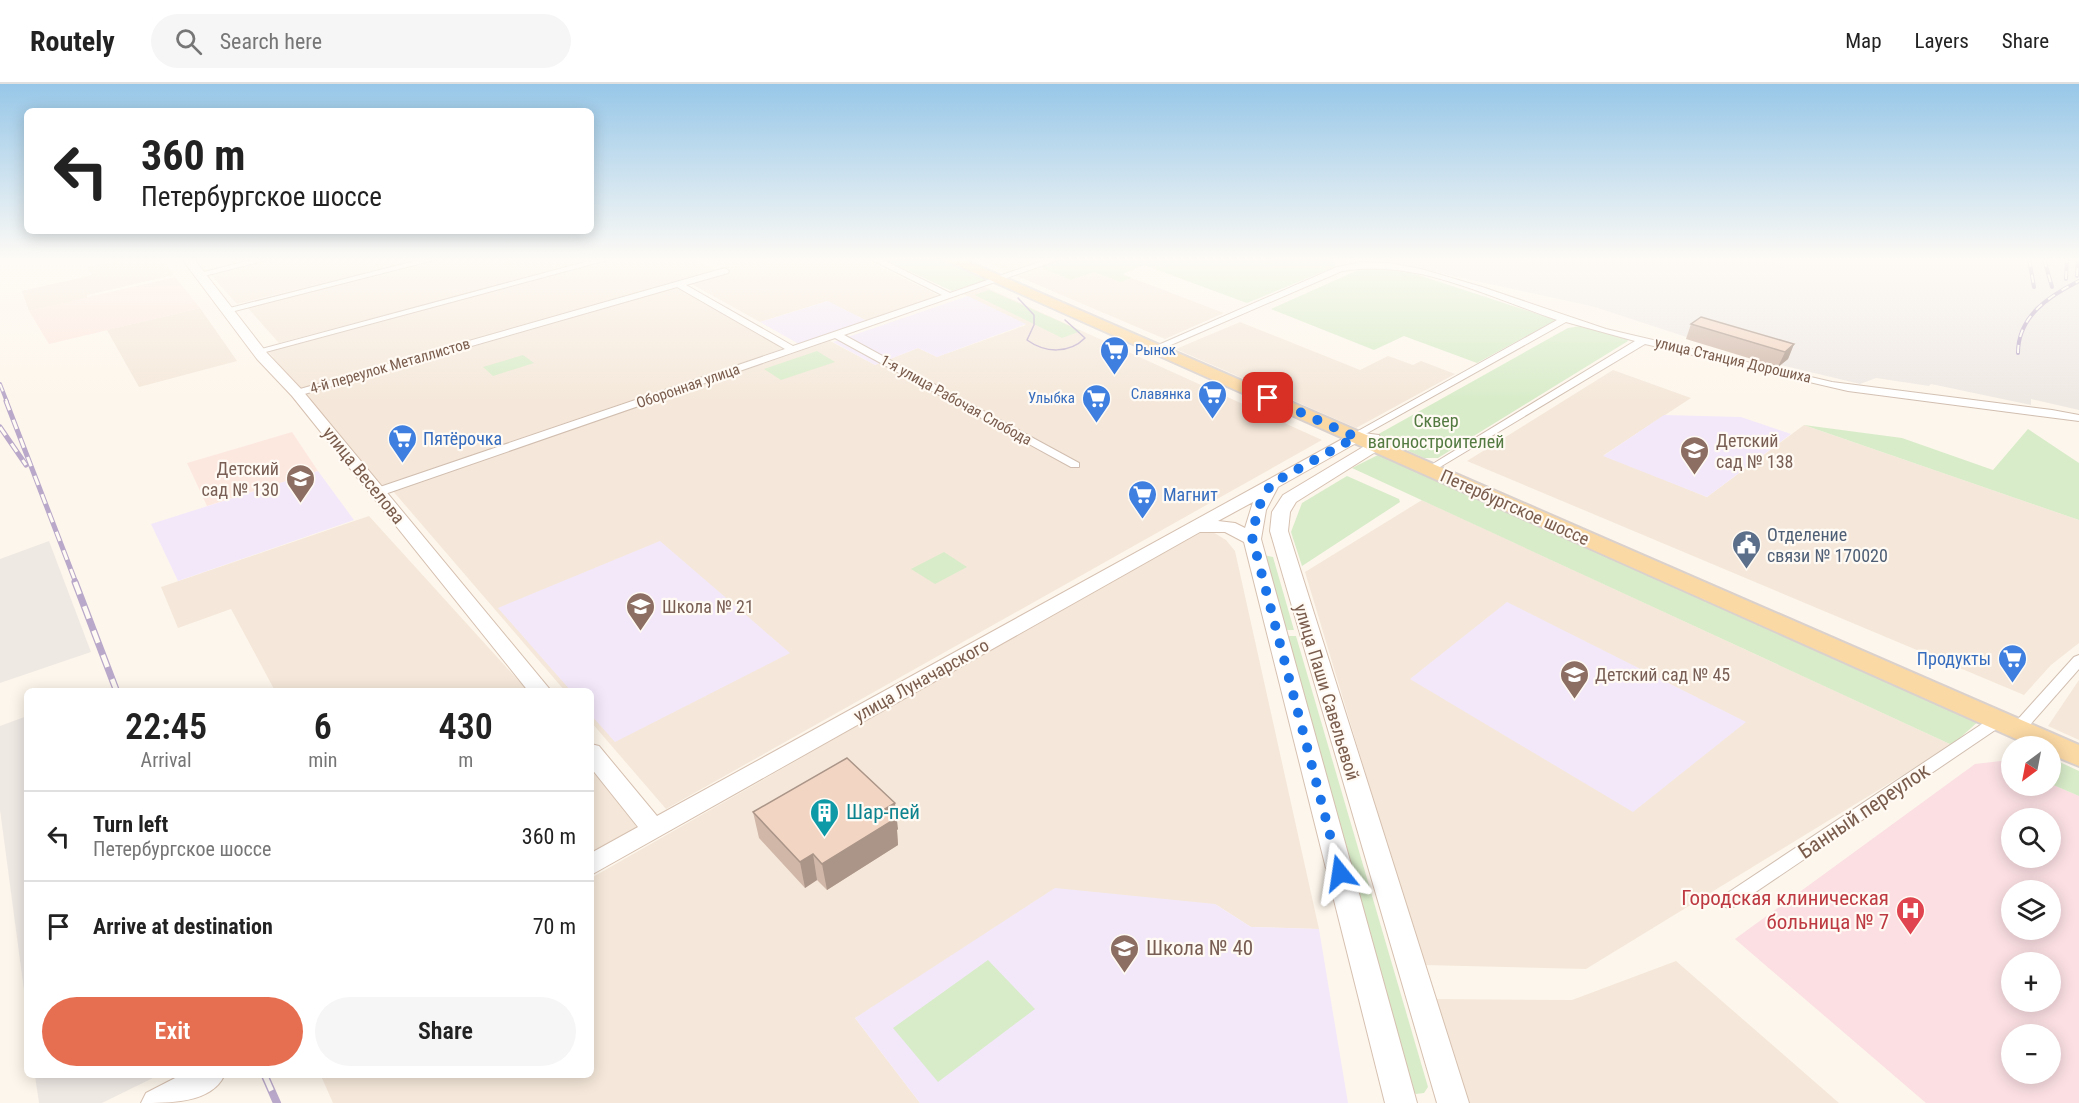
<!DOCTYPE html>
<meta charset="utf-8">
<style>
:root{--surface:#fff;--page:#f6f6f6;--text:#222;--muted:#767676;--line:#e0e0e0;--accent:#e76f51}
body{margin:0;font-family:"Roboto Condensed",sans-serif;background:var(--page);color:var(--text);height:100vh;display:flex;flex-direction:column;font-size:22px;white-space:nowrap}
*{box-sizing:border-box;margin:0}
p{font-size:20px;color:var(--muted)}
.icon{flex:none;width:33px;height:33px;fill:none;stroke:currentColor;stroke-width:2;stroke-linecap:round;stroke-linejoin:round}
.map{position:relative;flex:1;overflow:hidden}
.panel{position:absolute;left:24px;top:604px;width:570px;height:390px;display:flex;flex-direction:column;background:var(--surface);border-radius:9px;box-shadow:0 3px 15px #0003}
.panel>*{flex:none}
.hud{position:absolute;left:24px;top:24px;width:570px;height:126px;border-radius:9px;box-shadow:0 3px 15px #0003;background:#fff;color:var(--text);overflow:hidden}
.needle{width:39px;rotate:212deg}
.fabs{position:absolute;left:2001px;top:652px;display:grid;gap:12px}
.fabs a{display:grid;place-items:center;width:60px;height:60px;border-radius:50%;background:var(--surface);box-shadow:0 3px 15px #0003;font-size:30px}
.pin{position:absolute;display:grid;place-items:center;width:51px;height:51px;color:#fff;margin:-26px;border-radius:12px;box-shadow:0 3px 9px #0006}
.me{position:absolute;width:66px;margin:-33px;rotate:345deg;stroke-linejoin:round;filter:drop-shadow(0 0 4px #0008)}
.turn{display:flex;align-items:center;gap:21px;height:126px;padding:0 18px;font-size:27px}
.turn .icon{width:78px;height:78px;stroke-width:2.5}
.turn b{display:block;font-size:42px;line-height:51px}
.eta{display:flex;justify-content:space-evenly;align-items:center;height:102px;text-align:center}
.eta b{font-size:36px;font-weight:600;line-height:42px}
.primary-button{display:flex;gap:12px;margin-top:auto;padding:12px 18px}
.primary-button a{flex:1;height:69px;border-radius:36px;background:var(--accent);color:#fff;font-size:24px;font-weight:600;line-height:69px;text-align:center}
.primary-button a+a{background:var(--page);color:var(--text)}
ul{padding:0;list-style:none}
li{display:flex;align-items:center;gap:18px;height:90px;padding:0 18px;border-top:2px solid var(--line)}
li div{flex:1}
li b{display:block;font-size:22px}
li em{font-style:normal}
header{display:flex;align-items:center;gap:36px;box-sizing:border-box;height:84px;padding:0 30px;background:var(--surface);border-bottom:2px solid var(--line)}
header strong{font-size:28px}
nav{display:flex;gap:33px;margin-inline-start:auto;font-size:21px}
.search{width:420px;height:54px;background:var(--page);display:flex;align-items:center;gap:15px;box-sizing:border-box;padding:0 21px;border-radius:33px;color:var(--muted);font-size:22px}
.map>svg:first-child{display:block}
.residential{fill:#f5e8da}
.commercial{fill:#fde8e0}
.industrial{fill:#efe9e4}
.education{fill:#f3e8fa}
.medical{fill:#fbdfe3;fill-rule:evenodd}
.green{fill:#d8ecc9}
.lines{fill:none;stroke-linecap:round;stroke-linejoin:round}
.street-casing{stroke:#d1beb0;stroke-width:2}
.secondary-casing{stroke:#d6c0b0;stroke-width:2}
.primary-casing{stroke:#dad1cd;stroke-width:4}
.street{fill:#fff;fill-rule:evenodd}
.secondary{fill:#fff;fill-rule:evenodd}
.primary{fill:#fbd9a5;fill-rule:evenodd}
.tram{stroke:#b9a8c9;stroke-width:1.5}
.rail-far3-casing{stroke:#b9a8c9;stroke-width:4}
.rail-far2-casing{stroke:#b9a8c9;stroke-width:5}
.rail-far1-casing{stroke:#b9a8c9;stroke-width:7}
.rail-casing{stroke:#b9a8c9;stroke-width:8}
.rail-far3{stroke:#fffaf3;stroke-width:2;stroke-dasharray:8;stroke-linecap:butt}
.rail-far2{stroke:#fffaf3;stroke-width:3;stroke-dasharray:10;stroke-linecap:butt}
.rail-far1{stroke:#fffaf3;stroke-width:4.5;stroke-dasharray:13;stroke-linecap:butt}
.rail{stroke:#fffaf3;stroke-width:5;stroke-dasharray:16;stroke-linecap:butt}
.wall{fill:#d1b7a8}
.shaded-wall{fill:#aa9588}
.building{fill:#f3d5c3;stroke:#aa9588;stroke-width:1.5}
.route{stroke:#1a73e8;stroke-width:10;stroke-dasharray:0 18}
.labels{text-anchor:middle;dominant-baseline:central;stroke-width:4.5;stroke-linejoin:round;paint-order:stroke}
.far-shop-label{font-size:15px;fill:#366cbe;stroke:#fffaf3;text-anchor:end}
.far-street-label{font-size:15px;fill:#7a5c4d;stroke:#fffaf3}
.park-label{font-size:18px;fill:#537a41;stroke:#fffaf3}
.shop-label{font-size:18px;fill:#366cbe;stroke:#fffaf3;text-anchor:start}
.education-label{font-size:18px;fill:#785e54;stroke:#fffaf3;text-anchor:start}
.street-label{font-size:18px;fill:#7a5c4d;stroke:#fffaf3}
.service-label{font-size:18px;fill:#4e5e75;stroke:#fffaf3;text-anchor:start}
.near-street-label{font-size:21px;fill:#7a5c4d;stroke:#fffaf3}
.near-culture-label{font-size:21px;fill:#0d838f;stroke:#fffaf3;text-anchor:start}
.near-health-label{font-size:21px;fill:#be3a42;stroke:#fffaf3;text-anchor:end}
.near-education-label{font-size:21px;fill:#785e54;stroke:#fffaf3;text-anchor:start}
</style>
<header>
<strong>Routely</strong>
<div class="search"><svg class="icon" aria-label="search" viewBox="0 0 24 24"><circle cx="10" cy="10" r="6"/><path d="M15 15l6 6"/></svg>Search here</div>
<nav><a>Map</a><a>Layers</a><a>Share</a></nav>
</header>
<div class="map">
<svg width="2079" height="1019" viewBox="0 0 2079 1019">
<rect width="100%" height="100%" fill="#fdf6ec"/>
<!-- residential -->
<g class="residential">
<polygon points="123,175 162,175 174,191 87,211 87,214 29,227 22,207 92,191 87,183"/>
<polygon points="274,175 422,175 237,220 210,190"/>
<polygon points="439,175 596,175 279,259 247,223"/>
<polygon points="614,175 696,175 717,187 299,305 268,267"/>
<polygon points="709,175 864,175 940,212 867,237 827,217 760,238 688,198 727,186"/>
<polygon points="978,175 1042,175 1007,187"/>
<polygon points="1040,183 1071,196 1094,188 1120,198 1132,194 1224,229 1165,255 1017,192"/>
<polygon points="678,203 785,264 381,402 305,310"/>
<polygon points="985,203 1322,356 666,725 591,638 591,608 565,607 393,407 830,257 875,281 918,264 937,273 1026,241 963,210"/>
<polygon points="200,224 237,277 139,303 107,246"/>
<polygon points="1240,238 1360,286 1388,272 1413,281 1421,277 1455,290 1356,344 1176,265"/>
<polygon points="1613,286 1691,314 1604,371 1707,413 1804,341 2079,436 2079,559 2051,581 2024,611 1467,377"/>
<polygon points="1422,416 1952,661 1586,885 1423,881 1305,488"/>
<polygon points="369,432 528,607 275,607 231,525 178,544 161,503"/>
<polygon points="1208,445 1226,456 1235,467 1319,845 1251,843 1215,820 855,934 920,1019 333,1019 321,992 591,992 591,794 1195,449"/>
<polygon points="2079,596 2079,656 2048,642"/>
<polygon points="591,677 649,740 591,772"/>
<polygon points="1676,877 1839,1019 1466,1019 1433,915 1572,916"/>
</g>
<!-- commercial -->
<g class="commercial">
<polygon points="175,193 200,224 49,260 29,227"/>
<polygon points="292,348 318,387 207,422 187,379"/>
</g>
<!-- industrial -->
<g class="industrial">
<polygon points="1376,175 2079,175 2079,326 2031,315 2031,321 1931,300 1929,302 1876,294 1860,300 1781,281 1778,283 1595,223"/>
<polygon points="49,457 91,568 0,599 0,475"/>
<polygon points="27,632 27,929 0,726 0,642"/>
<polygon points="35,992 157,992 102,1019 39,1019"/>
</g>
<!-- education -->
<g class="education">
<polygon points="968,212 1026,240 937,273 918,264 875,281 833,258"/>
<polygon points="828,217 867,237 799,260 760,238"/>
<polygon points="1664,331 1741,333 1791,350 1707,413 1603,372"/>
<polygon points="318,387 354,436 178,497 151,440"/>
<polygon points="660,457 790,569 615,658 591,631 591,608 571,607 498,524"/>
<polygon points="1507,518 1746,638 1633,728 1410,595"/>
<polygon points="1055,804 1215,820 1251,843 1319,845 1348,1019 920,1019 855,934"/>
</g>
<!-- medical -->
<path class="medical" d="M2001,677l10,5 1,20h38l1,-2 28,12v307h-153l-191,-164 240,-175zM2012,735h38v39h-38zM2012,807h38v39h-38zM2012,879h38v39h-38zM2012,951h38v39h-38z"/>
<!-- green -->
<g class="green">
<polygon points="883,175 939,175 986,196 952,207"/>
<polygon points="1061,175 1330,175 1337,182 1247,219 1144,181 1122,190 1132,194 1120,198 1094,188 1071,196 1040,183"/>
<polygon points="1379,184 1406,187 1556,236 1477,279 1404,252 1374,266 1271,225 1356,187"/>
<polygon points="989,206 1081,247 1062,254 975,211"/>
<polygon points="1581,242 1626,254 1628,257 1438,374 1424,374 1375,352 1568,244"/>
<polygon points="817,267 835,278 781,296 764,285"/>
<polygon points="523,271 534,279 493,292 483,283"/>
<polygon points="1804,341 1902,354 1993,386 2028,345 2079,379 2079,436"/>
<polygon points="1380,370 1980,636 1952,661 1352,384"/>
<polygon points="1347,392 1399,415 1400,418 1302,482 1291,448 1302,419"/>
<polygon points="944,468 967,483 935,500 911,485"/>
<polygon points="1263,471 1273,473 1294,546 1281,546"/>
<polygon points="1283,552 1296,552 1428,1003 1424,1009 1416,1010 1408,1003"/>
<polygon points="2051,674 2079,687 2079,712 2051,700"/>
<polygon points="988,876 1035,925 938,998 893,944"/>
</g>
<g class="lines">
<defs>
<g id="street">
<polygon points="255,175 271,175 200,193 196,190"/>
<polygon points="423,175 438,175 227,229 222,226"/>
<polygon points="596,175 611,175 262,269 254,267"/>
<polygon points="870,175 881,175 950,209 1048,175 1061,175 844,251 1079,379 1079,383 1071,383 835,254 382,411 378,412 372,408 374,405 785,265 677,203 301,311 297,312 292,309 293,307 725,184 729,187 728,189 686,201 793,262 942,211"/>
<path d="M1362,178l27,1 32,6 61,18 124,42 226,53 220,28 27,5v6l-231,-30 -203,-47 -215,129 -6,-3 2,-2 209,-127 -69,-19 -204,114 -4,-1v-4l199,-111c-68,-23 -142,-62 -215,-49l-178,77 -8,-2 181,-79z"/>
<polygon points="2079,571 2079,585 2029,642 2019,642 2016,638 2019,634 2074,573"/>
<polygon points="1999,631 2004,632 2007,636 2004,640 1735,822 1729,824 1723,822 1720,817 1723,812 1994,632"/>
</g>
<g id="secondary">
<polygon points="182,175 194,175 267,269 302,306 552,608 529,608 292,312 257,275"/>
<path d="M1355,348l24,3 6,11 -89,56 -6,10 -2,19 181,572h-32l-167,-572 2,-19 11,-17 85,-51 -1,-2h-9l-80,45 -12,23 -5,29 156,564h-32l-141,-561 -19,-10h-25l-609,343v-22l47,-26 -47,-59v-24l8,2 58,70zM1253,418l-8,26 -10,-5 -17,-2z"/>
<path d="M179,992h45c-13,27 -54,27 -83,27l5,-10z"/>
</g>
<polygon id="primary" points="943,175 962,175 2079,661 2079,682 2050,670 2050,663 2034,663"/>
</defs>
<!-- street casing -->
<use href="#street" class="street-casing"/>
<!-- secondary casing -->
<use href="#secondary" class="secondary-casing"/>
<!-- primary casing -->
<use href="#primary" class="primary-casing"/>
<!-- street -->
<use href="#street" class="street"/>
<!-- secondary -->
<use href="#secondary" class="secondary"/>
<!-- primary -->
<use href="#primary" class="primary"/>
<!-- tram -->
<path class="tram" d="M1018,214l16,17v10l-7,15c18,13 42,14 58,-2l-20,-18"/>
<defs>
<g id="rail-far3">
<polyline points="2029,175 2034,203"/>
<polyline points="2044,175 2052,203"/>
<polyline points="2077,192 2078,175"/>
<polyline points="2066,195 2067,175"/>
<path d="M2018,269c0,-37 31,-57 61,-72"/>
<polyline points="0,300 7,318"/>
</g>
<g id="rail-far2">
<polyline points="6,317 76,499"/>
<polyline points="0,343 26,381"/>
</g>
<polyline id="rail-far1" points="75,498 117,608"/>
<polyline id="rail" points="265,992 277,1019"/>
</defs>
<!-- rail-far3 casing -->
<use href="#rail-far3" class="rail-far3-casing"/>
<!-- rail-far2 casing -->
<use href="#rail-far2" class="rail-far2-casing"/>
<!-- rail-far1 casing -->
<use href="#rail-far1" class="rail-far1-casing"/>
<!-- rail casing -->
<use href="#rail" class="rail-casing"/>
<!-- rail-far3 -->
<use href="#rail-far3" class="rail-far3"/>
<!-- rail-far2 -->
<use href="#rail-far2" class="rail-far2"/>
<!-- rail-far1 -->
<use href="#rail-far1" class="rail-far1"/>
<!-- rail -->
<use href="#rail" class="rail"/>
</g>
<!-- wall -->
<g class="wall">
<polygon points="1691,240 1794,260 1788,275 1778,283 1686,255"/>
<polygon points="753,728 898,745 897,746 898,761 827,806 817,796 805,804 759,754"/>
</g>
<!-- shaded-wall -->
<g class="shaded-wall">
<polygon points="1794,260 1788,275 1778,283 1785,268"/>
<polygon points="895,719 898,745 897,746 898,761 827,806 822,780 885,725"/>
<polygon points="813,770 817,796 805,804 800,778"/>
</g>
<!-- building -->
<g class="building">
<polygon points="1701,233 1794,260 1785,268 1691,240"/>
<polygon points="847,674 895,719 885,725 895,735 822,780 813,770 800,778 753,728"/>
</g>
<!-- sky -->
<linearGradient id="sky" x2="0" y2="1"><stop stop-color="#97c7e8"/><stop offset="0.55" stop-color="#fefbf6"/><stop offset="1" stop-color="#fefbf6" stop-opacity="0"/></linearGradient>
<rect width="2079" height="318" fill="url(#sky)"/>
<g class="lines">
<!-- route -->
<polyline class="route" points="1268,314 1356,353 1271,400 1258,424 1252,453 1340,789"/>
</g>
<!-- icons -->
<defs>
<symbol id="supermarket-pin" viewBox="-11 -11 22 30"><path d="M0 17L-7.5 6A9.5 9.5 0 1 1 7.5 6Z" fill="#3f7fe0" stroke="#fffaf3"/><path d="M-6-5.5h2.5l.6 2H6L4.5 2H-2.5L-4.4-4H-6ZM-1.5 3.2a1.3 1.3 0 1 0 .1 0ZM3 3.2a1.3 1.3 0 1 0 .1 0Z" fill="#fff"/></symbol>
<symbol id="school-pin" viewBox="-11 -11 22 30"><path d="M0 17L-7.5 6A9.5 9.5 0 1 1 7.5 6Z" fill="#8d6e63" stroke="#fffaf3"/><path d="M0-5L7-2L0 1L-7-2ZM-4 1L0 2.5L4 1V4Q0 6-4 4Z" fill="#fff"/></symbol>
<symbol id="civic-pin" viewBox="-11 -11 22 30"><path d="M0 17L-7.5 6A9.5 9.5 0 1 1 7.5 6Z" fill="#5c6f8a" stroke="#fffaf3"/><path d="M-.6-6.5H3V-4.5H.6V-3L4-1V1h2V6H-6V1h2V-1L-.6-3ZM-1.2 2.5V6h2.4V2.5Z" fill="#fff"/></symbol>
<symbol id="building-pin" viewBox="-11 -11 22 30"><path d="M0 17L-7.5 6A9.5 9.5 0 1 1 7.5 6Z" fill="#0f9aa8" stroke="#fffaf3"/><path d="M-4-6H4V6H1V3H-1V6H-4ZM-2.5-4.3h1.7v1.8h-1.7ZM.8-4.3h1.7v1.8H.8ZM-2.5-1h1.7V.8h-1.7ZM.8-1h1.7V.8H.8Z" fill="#fff"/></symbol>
<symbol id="hospital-pin" viewBox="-11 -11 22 30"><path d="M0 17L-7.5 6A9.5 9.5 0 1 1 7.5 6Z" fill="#e0444e" stroke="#fffaf3"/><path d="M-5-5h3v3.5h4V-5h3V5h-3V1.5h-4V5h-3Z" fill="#fff"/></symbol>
</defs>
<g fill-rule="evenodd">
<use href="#supermarket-pin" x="1098" y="250" width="33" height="45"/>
<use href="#supermarket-pin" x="1196" y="294" width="33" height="45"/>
<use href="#supermarket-pin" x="1080" y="298" width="33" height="45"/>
<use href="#supermarket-pin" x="386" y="338" width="33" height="45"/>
<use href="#school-pin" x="1678" y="350" width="33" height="45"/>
<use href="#school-pin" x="284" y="378" width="33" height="45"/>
<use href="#supermarket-pin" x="1126" y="394" width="33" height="45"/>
<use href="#civic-pin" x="1730" y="444" width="33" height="45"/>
<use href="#school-pin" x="624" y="506" width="33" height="45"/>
<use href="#supermarket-pin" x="1996" y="558" width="33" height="45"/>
<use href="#school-pin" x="1558" y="574" width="33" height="45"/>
<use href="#building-pin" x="808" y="712" width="33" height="45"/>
<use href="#hospital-pin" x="1894" y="810" width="33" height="45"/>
<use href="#school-pin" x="1108" y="848" width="33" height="45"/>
</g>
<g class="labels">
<!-- far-shop labels -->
<g class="far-shop-label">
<text x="1135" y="266" text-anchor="start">Рынок</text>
<text x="1191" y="310">Славянка</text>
<text x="1075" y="314">Улыбка</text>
</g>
<!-- far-street labels -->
<g class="far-street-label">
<text transform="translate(1733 276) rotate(13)">улица Станция Дорошиха</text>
<text transform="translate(390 282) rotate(-16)">4-й переулок Металлистов</text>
<text transform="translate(688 302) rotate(-19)">Оборонная улица</text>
<text transform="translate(956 316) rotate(29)">1-я улица Рабочая Слобода</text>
</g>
<!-- park labels -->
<g class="park-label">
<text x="1436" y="336">Сквер<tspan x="1436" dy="21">вагоностроителей</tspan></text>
</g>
<!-- shop labels -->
<g class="shop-label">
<text x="423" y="354">Пятёрочка</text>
<text x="1163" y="410">Магнит</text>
<text x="1991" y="574" text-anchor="end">Продукты</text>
</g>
<!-- education labels -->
<g class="education-label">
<text x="1716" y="356">Детский<tspan x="1716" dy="21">сад № 138</tspan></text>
<text x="279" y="384" text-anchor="end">Детский<tspan x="279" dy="21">сад № 130</tspan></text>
<text x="662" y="522">Школа № 21</text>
<text x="1595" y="590">Детский сад № 45</text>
</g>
<!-- street labels -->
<g class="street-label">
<text transform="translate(364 391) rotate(51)">улица Веселова</text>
<text transform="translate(1515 423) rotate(24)">Петербургское шоссе</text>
<text transform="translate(921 596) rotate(-29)">улица Луначарского</text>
<text transform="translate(1327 608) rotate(73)">улица Паши Савельевой</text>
</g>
<!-- service labels -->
<g class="service-label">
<text x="1767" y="450">Отделение<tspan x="1767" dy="21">связи № 170020</tspan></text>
</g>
<!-- near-street labels -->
<g class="near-street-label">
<text transform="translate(1864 727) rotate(-34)">Банный переулок</text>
</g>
<!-- near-culture labels -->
<g class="near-culture-label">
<text x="846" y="728">Шар-пей</text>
</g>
<!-- near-health labels -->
<g class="near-health-label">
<text x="1889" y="814">Городская клиническая<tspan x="1889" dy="24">больница № 7</tspan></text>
</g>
<!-- near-education labels -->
<g class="near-education-label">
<text x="1146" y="864">Школа № 40</text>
</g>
</g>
</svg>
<div class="fabs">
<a><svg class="needle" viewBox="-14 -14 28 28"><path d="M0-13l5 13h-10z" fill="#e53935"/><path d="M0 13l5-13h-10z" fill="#767676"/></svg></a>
<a><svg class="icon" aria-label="search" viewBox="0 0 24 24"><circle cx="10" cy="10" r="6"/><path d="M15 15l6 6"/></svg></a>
<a><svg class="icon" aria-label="layers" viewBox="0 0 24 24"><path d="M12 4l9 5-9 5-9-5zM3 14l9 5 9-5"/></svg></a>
<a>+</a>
<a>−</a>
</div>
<div class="pin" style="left:1268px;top:314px;background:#d93025"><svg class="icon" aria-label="arrive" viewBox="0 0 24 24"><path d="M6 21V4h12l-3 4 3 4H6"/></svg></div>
<svg class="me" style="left:1340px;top:789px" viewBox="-20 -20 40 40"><path d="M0-17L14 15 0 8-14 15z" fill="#1a73e8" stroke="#fff" stroke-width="4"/></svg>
<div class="hud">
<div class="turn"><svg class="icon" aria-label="left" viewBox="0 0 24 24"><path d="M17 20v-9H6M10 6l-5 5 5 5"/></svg><div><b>360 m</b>Петербургское шоссе</div></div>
</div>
<section class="panel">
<div class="eta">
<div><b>22:45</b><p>Arrival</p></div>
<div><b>6</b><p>min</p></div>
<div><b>430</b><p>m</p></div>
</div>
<ul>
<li><svg class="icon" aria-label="left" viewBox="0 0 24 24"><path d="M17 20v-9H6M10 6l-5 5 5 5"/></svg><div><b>Turn left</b><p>Петербургское шоссе</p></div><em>360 m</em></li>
<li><svg class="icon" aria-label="arrive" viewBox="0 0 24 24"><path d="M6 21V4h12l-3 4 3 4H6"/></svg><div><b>Arrive at destination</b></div><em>70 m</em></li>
</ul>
<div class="primary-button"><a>Exit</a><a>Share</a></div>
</section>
</div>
